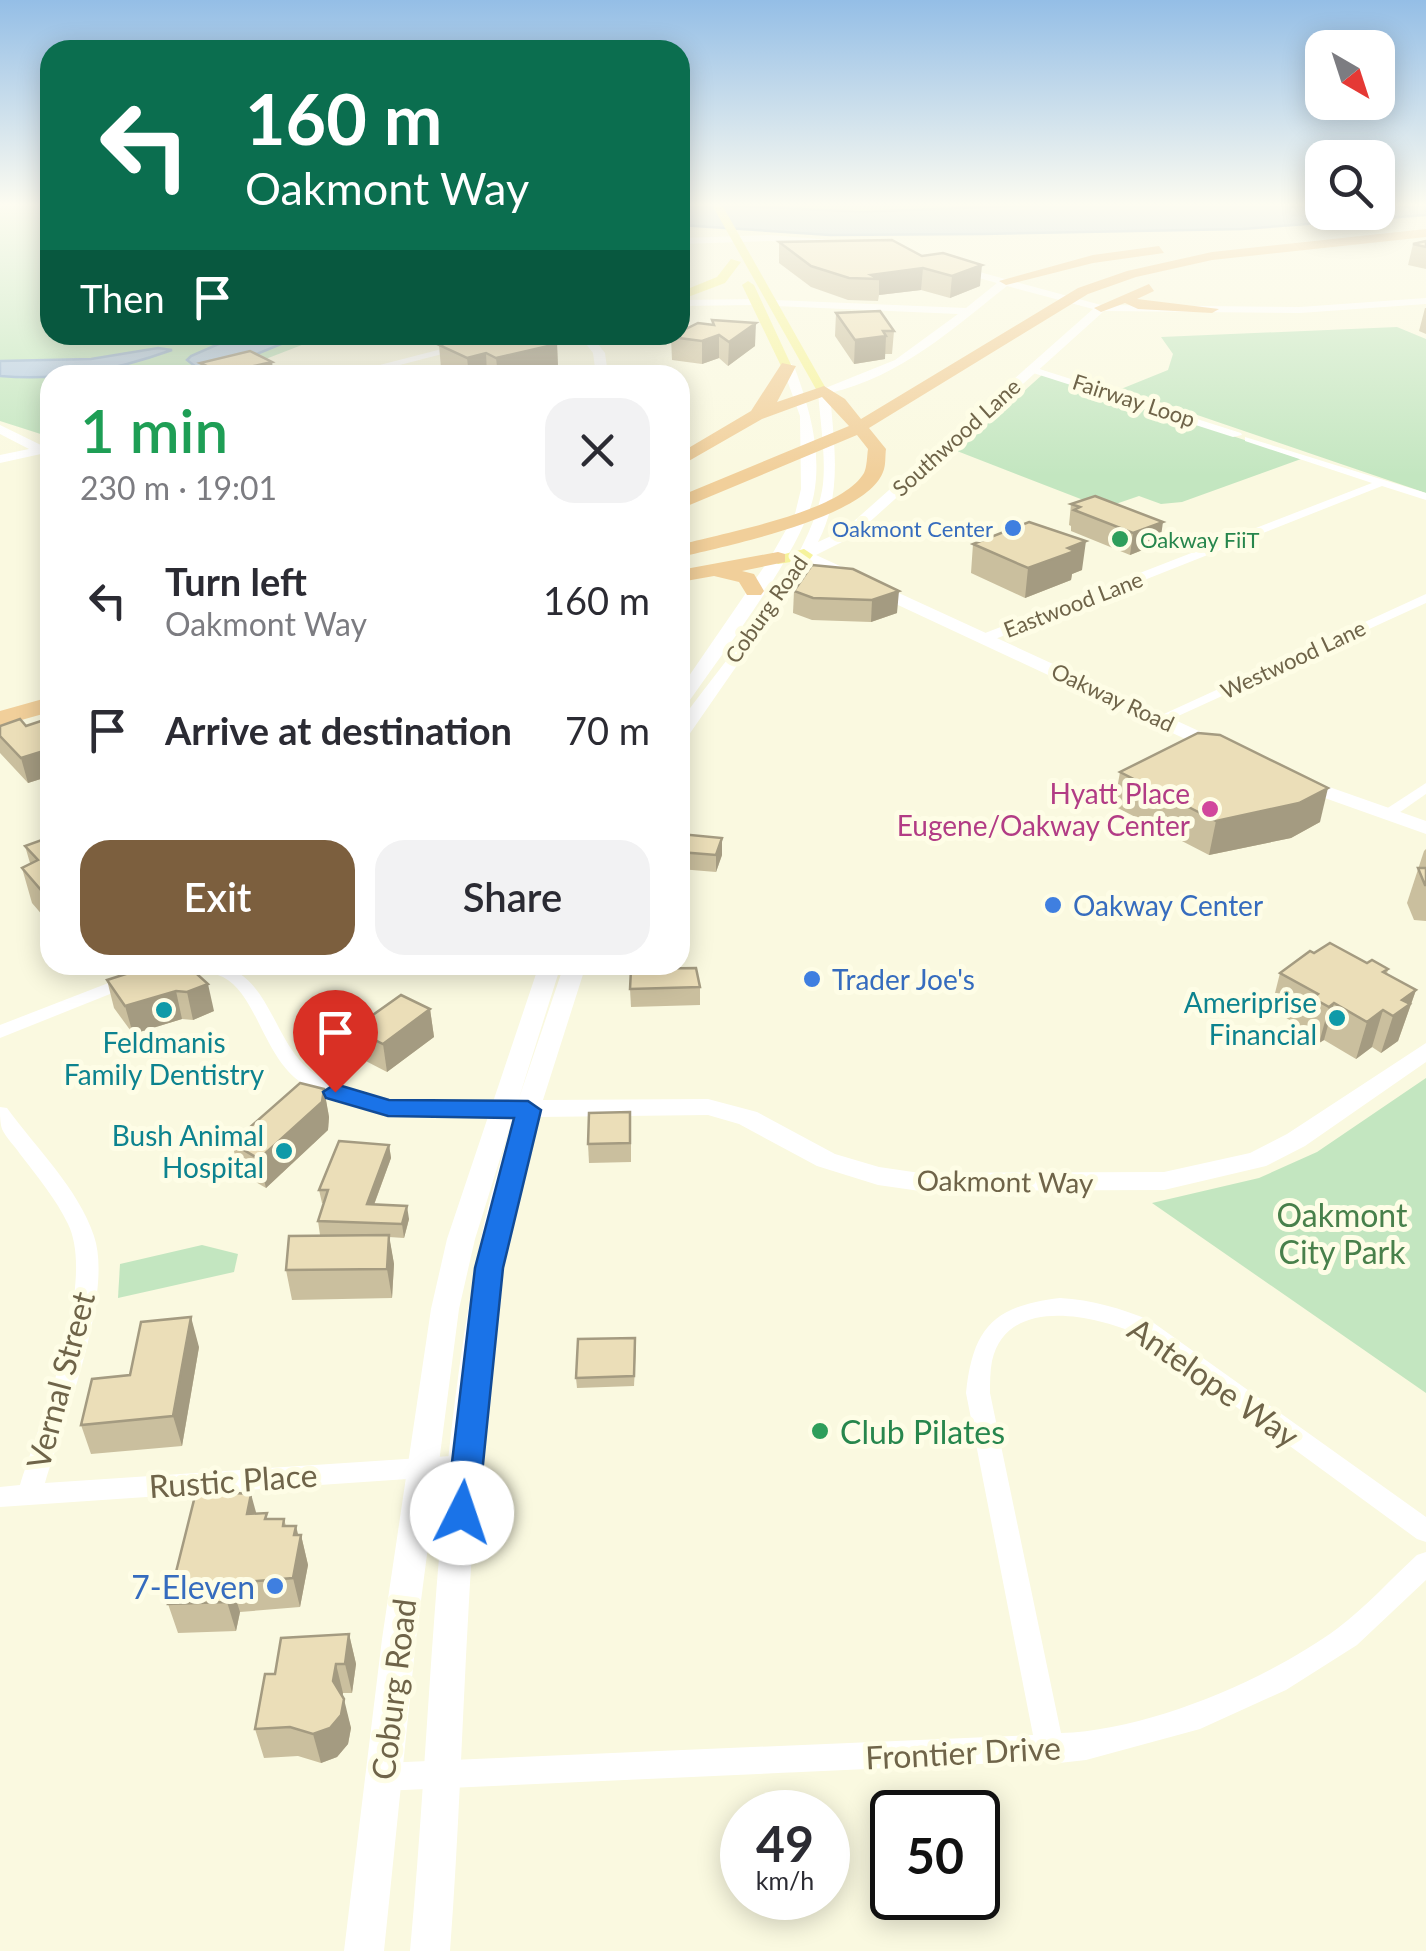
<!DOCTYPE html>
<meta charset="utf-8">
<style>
:root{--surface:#fff;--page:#f2f2f3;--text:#2b2b33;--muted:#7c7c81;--accent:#7c5f3e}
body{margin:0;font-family:Lato,sans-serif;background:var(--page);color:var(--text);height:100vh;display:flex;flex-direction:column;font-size:38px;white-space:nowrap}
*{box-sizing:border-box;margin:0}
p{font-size:32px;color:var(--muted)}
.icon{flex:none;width:55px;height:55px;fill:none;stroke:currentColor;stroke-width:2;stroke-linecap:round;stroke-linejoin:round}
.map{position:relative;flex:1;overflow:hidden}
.panel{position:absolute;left:40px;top:365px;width:650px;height:610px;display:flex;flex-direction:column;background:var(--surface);border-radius:30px;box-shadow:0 5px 25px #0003}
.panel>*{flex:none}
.banner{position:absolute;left:40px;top:40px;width:650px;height:305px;border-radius:30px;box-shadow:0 5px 25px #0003;background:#0b6e4f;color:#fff;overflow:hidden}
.needle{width:65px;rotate:141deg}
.fabs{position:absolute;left:1305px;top:30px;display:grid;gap:20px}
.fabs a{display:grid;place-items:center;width:90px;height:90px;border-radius:20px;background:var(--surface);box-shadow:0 5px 25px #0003;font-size:50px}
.speed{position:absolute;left:720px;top:1790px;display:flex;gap:20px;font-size:50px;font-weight:700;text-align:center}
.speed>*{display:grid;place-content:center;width:130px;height:130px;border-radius:50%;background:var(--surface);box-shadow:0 5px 25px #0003;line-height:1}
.speed small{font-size:25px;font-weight:400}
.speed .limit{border:5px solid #111;border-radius:15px;background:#fff;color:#111}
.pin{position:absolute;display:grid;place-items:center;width:85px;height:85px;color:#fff;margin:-102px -42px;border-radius:50% 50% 50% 0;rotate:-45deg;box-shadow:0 0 10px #0007}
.pin .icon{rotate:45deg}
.me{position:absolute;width:110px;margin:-55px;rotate:4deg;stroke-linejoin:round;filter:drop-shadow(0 0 8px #0008)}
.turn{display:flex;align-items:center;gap:35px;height:210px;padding:0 40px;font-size:45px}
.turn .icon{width:130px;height:130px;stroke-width:2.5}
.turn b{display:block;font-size:70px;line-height:85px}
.then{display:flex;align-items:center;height:95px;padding:0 40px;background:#0003;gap:20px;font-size:38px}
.round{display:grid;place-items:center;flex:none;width:105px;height:105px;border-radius:30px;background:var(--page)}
.overview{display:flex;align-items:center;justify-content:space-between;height:170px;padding:0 40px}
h1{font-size:60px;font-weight:600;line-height:75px;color:#1e9e55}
.button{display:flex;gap:20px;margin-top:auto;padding:20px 40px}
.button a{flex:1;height:115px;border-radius:30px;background:var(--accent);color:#fff;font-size:40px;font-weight:600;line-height:115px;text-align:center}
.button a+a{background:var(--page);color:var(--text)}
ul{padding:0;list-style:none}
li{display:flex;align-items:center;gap:30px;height:130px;padding:0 40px}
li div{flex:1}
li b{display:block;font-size:38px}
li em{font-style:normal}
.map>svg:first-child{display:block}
.green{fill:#c3e6c0}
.water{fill:#b7cde2;stroke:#9eb8d3;stroke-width:2.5}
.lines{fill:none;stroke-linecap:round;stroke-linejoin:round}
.street{fill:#fff;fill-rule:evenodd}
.secondary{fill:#fff;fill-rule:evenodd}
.primary{fill:#f6f39c;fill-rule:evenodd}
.highway{fill:#f1cf9a;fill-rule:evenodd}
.wall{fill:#cabf9e}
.shaded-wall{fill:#a49b81}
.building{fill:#ebdeb8;stroke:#a49b81;stroke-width:2.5}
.route{fill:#1a73e8;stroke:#114b97;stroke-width:2.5}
.shop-dot{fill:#3f7fe0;stroke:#fefde6;stroke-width:4}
.leisure-dot{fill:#2e9e5b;stroke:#fefde6;stroke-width:4}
.hotel-dot{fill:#d1479c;stroke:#fefde6;stroke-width:4}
.culture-dot{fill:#0f9aa8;stroke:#fefde6;stroke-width:4}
.labels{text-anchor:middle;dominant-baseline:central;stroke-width:10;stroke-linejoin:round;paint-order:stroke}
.far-street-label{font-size:22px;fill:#6f6449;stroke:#fefde6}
.far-shop-label{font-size:22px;fill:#366cbe;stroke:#fefde6;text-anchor:end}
.far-leisure-label{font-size:22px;fill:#27864d;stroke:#fefde6;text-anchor:start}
.hotel-label{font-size:28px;fill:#b23c85;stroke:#fefde6;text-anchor:end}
.shop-label{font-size:28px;fill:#366cbe;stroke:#fefde6;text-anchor:start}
.culture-label{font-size:28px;fill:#0d838f;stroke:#fefde6;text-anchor:end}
.street-label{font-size:28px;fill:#6f6449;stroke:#fefde6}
.near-park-label{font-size:32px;fill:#48804b;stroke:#fefde6}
.near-street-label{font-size:32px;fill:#6f6449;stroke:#fefde6}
.near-leisure-label{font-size:32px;fill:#27864d;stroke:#fefde6;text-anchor:start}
.near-shop-label{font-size:32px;fill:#366cbe;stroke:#fefde6;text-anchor:end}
</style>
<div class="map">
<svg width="1426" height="1951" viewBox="0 0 1426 1951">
<rect width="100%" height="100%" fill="#faf9e0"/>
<!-- green -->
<g class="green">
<polygon points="0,203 50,203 50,335 314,335 307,343 224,375 50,375 50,437 0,421"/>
<polygon points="726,203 1087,203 862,212"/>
<polygon points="1397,327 1426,339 1426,493 1121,389 1168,370 1173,354 1161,337"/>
<polygon points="1042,375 1054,376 1301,459 1182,502 1161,504 1139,496 1104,508 957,451"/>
<polygon points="1426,1078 1426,1393 1152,1203 1259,1178 1317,1152"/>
<polygon points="202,1245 238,1254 234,1272 118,1298 120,1264"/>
</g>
<!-- water -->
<g class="water">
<polygon points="680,203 862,212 1087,203 1322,203 1322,212 1378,212 1378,203 1426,203 1426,215 1242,229 983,234 830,235 680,225"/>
<polygon points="239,335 303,335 206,375 185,375 196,367 187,360 191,356"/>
<path d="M158,348l14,2c-59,21 -112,31 -172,26v-15l91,-2z"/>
</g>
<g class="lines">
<!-- street -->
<g class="street">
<polygon points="1030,366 1241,433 1242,435 1233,437 1027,371 1025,369"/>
<polygon points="1245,437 1426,493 1426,500 1382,486 990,641 980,641 980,635 1372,483 1245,441"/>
<polygon points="1426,594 1426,603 1165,722 1160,723 1153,719"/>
<polygon points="1426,783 1426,794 1393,817 1383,817 1380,814 1383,811"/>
<path d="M161,965c18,0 37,-2 54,0 56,6 57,80 100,109 54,37 124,30 186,29l7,1 3,5 -3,5 -7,1c-66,2 -145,8 -202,-34 -36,-27 -43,-87 -76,-104 -19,-9 -41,-1 -61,-5l-3,-4z"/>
<polygon points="129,975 138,980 135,984 0,1038 0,1025"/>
<path d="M0,1107l7,1c29,40 71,80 87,128 20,58 -31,187 -49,247l421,-28 9,3 3,7 -3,7 -9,3 -466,32v-20l20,-2c20,-63 77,-201 48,-261 -12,-25 -31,-48 -48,-70 -5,-8 -14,-16 -18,-25 -2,-6 -2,-15 -2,-22z"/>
<path d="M1060,1298c32,2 61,10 91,23l275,196v25l-9,-3 -282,-206c-43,-18 -128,-37 -143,28 -2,10 -2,22 -2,32l71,340c88,-3 206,-53 277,-105 28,-21 53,-49 79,-73l9,-3v28l-69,65 -71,45 -86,39 -114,31 -36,4 -5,-3 -663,30 -10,-4 -4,-10 4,-10 10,-4 651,-28 -67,-342c7,-66 28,-87 94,-95z"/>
</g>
<!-- secondary -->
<g class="secondary">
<polygon points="769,235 856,242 861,245 856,248 769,241 680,244 680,238"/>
<path d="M950,264l151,41 199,2 126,-9v6l-126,9 -196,-2 -250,225 -38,19 409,188v8h-14l-403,-188 -122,176 -6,1v-18c46,-64 133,-161 143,-238 3,-29 -3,-63 -5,-93l77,-31 63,-46 -183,-8 -5,-3 5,-3 191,8 31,-25 -51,-14zM1007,286l86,23 -249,221 -26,12c25,-48 16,-97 12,-149 72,-17 122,-64 177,-107z"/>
<polygon points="680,300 755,299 760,302 755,305 680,306"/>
<polygon points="496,335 516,335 361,375 341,375"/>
<polygon points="579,335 591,335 605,353 608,375 596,375 593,353"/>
<path d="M788,362l6,4c15,40 28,85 20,128 -11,57 -93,160 -128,212l-6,1v-18l90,-131 25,-44 6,-25 -1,-73 -18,-50z"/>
<polygon points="0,425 43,446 50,444 50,452 0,463 0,455 29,449 0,434"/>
<polygon points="1298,776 1426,821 1426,834 1291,786 1288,782"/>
<path d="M539,965h22l-43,136 46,-136h22l-43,135 165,-1 49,13 78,42 44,13 41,6 244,-1 86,-19 37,-19 139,-91v19l-121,84 -39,20 -102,24 -244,1 -42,-6 -61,-19 -78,-42 -31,-9 -170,2c-76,269 -67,557 -88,834h-40c22,-238 24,-482 72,-717 8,-40 21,-79 31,-117l-38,122 -16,70 -43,330 -32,312h-40l38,-312 49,-330 16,-70z"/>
</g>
<!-- primary -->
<g class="primary">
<polygon points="711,203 721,203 829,394 817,391"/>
<polygon points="731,259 741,262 725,283 680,300 680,292 717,277"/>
<polygon points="748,281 754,285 793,369 781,366 742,285"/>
<polygon points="804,549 813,555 810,559 778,564 769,558"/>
</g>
<!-- highway -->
<g class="highway">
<path d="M1426,229v8l-214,23 -76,17 -48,17 -219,134 17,21c-1,7 0,17 -3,23 -17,46 -158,74 -203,85v-12c45,-13 160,-32 184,-72 3,-6 3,-17 4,-24l-11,-14 -177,74v-13l169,-70 -27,-29 -60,22 -82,47v-13l71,-42 31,-48 14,3 -19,36 47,-16 21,13 16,20 217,-131 49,-17 85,-19z"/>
<polygon points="1159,246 1164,253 1093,263 1006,285 999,281 1093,255"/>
<polygon points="1149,284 1154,291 1137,299 1219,309 1212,313 1138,309 1125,303 1101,312 1094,308"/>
<polygon points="778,552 785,554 785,562 742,571 754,574 764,591 761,595 747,595 739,582 714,576 680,582 680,570"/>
<polygon points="50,697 50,712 0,726 0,711"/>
</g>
</g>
<!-- wall -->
<g class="wall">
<polygon points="892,240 980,286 950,298 921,290 879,295 878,301 848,300 811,287 779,263 779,242"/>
<polygon points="1426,241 1426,269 1408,265 1413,244"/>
<polygon points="1425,308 1426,308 1426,334 1419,331"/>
<polygon points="836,313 894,331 892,354 885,354 885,359 854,364 835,336"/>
<polygon points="712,320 755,346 728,366 719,358 702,364 672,360 671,337 712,325"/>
<polygon points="557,344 558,368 529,375 455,375 441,368 439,345"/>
<polygon points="200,363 274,375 203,375"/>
<polygon points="1071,504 1160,543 1130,555 1071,531 1071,526 1069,525"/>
<polygon points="973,544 1082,570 1072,574 1071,580 1025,598 971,573"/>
<polygon points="812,565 897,613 871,622 812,620 793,613 794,591"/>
<polygon points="50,718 50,776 28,783 0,753 0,726 26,726"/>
<polygon points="1120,772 1320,822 1291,838 1209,855 1114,806"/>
<polygon points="680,834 722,838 722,855 716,872 680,869"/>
<polygon points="50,837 50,924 32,903 22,868 30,863 25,846"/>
<polygon points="1426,849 1426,921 1414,920 1407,903 1424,851"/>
<polygon points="1314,953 1388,969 1387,974 1416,990 1398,1041 1381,1053 1372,1047 1356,1059 1324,1040 1319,1043 1303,1034 1305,1029 1271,1009 1280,973"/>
<polygon points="154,965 214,1011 193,1020 182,1019 133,1034 114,1008 107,980"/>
<polygon points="700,987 700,1005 631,1007 630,989"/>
<polygon points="430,1009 434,1037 387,1072 358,1057 353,1029"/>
<polygon points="324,1089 329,1117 328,1130 266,1188 239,1172 232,1143"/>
<polygon points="631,1131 631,1162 589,1163 588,1144"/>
<polygon points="389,1145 391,1158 374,1205 409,1219 404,1238 389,1237 394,1264 392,1298 292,1300 286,1270 351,1236 320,1235 318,1221 324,1203 322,1203 319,1190"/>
<polygon points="199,1347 182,1446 91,1454 81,1425 130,1375"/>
<polygon points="636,1347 634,1386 577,1388 576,1378"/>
<polygon points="256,1513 268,1519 284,1519 286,1526 298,1535 301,1535 308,1565 300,1607 240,1612 236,1631 178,1633 168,1604"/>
<polygon points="349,1634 356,1664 352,1693 343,1693 342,1696 351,1728 348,1744 337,1757 321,1763 298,1756 264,1758 255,1729 275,1674"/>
</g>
<!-- shaded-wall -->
<g class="shaded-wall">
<polygon points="982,265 980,286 950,298 952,276"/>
<polygon points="923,268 921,290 879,295 879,279 871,275"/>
<polygon points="756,323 755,346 728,366 729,342"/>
<polygon points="719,335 719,358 702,364 702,341"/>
<polygon points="886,336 885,359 854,364 855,340"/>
<polygon points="557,344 558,368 529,375 498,375 496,358"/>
<polygon points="486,353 487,375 469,375 467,358"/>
<polygon points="272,362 274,375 222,375 222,373"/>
<polygon points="1163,522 1160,543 1130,555 1133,533"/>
<polygon points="1086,541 1082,570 1072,574 1071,580 1025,598 1028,568 1068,548"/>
<polygon points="899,591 897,613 871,622 872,600"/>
<polygon points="50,744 50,776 28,783 21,758"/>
<polygon points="1328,788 1320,822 1291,838 1209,855 1216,821"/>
<polygon points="722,838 722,855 716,872 716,855"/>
<polygon points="683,881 683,898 680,910 680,891"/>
<polygon points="49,887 50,890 50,922 41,890"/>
<polygon points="208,984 214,1011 193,1020 187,992"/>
<polygon points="1416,990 1398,1041 1381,1053 1393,1016 1402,1000"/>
<polygon points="176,991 182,1019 133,1034 125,1006"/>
<polygon points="1334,1003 1324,1040 1319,1043 1329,1007"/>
<polygon points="430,1009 434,1037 387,1072 383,1044"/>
<polygon points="1383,1010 1372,1047 1356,1059 1367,1022"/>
<polygon points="324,1089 329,1117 328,1130 266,1188 259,1159"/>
<polygon points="389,1145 391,1158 369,1218 367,1204"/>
<polygon points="407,1206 409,1219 404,1238 402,1224"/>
<polygon points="389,1235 394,1264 392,1298 387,1269"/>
<polygon points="191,1317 199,1347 182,1446 173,1416"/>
<polygon points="251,1494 259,1523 247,1514"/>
<polygon points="296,1526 300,1542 301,1535 308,1565 300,1607 293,1578 294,1535"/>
<polygon points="231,1583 240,1612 236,1631 227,1602"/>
<polygon points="349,1634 356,1664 352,1693 345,1664"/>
<polygon points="336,1664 343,1693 340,1710 333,1681"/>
<polygon points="344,1699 351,1728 348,1744 337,1757 321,1763 313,1734"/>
</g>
<!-- building -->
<g class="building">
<polygon points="892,240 922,256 943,253 982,265 952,276 923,268 871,275 879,279 849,278 811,266 779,242"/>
<polygon points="1426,241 1426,247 1413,244"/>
<polygon points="880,311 894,331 883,331 886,336 855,340 836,313"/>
<polygon points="712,320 756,323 729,342 719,335 702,341 671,337 680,335 680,332 698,323 714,325"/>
<polygon points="482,335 534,335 557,344 496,358 486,353 467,358 439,345"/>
<polygon points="250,351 272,362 222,373 200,363"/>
<polygon points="1095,496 1163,522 1133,533 1074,510 1080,507 1071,504"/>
<polygon points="1029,522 1086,541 1068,548 1075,551 1028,568 973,544"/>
<polygon points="812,565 853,569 899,591 872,600 813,598 794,591"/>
<polygon points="50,718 50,744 46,745 50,749 21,758 0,736 0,726 20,719 26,726"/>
<polygon points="1198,733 1220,735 1328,788 1299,803 1216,821 1120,772"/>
<polygon points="680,834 722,838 716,855 680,852"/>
<polygon points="50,837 50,888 41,890 22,868 38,860 25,846"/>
<polygon points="1418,868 1426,868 1426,885 1425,885"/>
<polygon points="1330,943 1367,963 1372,960 1388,969 1383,972 1416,990 1402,1000 1410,1004 1393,1016 1383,1010 1367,1022 1334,1003 1329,1007 1313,998 1318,994 1280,973 1310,951 1314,953"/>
<polygon points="154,965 187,965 208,984 187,992 176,991 125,1006 107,980"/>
<polygon points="696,968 700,987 630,989 631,969"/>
<polygon points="401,995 430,1009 383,1044 353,1029"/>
<polygon points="300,1083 324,1089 322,1102 259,1159 232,1143"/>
<polygon points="630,1112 630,1143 588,1144 589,1113"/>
<polygon points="339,1141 389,1145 367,1204 407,1206 402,1224 318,1221 328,1190 319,1190"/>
<polygon points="389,1235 387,1269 286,1270 289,1236"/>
<polygon points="191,1317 173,1416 81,1425 92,1379 130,1375 141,1322"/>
<polygon points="635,1338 634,1376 576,1378 578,1339"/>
<polygon points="200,1491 251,1494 247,1514 267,1513 265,1519 284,1519 283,1526 296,1526 294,1535 301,1535 293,1578 231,1583 227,1602 168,1604 195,1496"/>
<polygon points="349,1634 345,1664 336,1664 333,1681 344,1699 341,1715 330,1728 313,1734 290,1727 255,1729 265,1674 275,1674 281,1638"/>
</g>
<!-- sky -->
<linearGradient id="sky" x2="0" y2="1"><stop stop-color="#94bee6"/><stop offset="0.43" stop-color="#fdfcf1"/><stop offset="1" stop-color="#fdfcf1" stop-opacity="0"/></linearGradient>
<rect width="1426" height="476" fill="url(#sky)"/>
<!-- route -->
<polygon class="route" points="335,1084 389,1100 528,1101 541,1110 503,1268 478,1513 474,1523 462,1527 451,1523 446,1513 475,1268 514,1118 388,1116 326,1098 323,1092"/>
<!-- markers -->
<g class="shop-dot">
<circle cx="1013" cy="528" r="10"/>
<circle cx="1053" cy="905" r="10"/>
<circle cx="812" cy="979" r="10"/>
<circle cx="275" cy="1586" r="10"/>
</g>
<g class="leisure-dot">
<circle cx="1120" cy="539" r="10"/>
<circle cx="820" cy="1431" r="10"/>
</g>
<circle class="hotel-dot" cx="1210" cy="809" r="10"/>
<g class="culture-dot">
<circle cx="164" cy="1010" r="10"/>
<circle cx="1337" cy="1018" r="10"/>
<circle cx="284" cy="1151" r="10"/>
</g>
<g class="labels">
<!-- far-street labels -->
<g class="far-street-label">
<text transform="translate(1134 400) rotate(18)">Fairway Loop</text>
<text transform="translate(956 437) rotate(-42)">Southwood Lane</text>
<text transform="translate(1073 604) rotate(-21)">Eastwood Lane</text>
<text transform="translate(766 609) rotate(-55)">Coburg Road</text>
<text transform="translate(1293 659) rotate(-25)">Westwood Lane</text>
<text transform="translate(1113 697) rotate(25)">Oakway Road</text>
</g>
<!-- far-shop labels -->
<g class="far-shop-label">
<text x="993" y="528">Oakmont Center</text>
</g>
<!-- far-leisure labels -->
<g class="far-leisure-label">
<text x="1140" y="539">Oakway FiiT</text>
</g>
<!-- hotel labels -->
<g class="hotel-label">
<text x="1190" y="793">Hyatt Place<tspan x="1190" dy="32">Eugene/Oakway Center</tspan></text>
</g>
<!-- shop labels -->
<g class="shop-label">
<text x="1073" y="905">Oakway Center</text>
<text x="832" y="979">Trader Joe's</text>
</g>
<!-- culture labels -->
<g class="culture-label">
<text x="1317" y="1002">Ameriprise<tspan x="1317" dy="32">Financial</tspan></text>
<text x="164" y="1042" text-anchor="middle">Feldmanis<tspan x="164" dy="32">Family Dentistry</tspan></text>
<text x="264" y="1135">Bush Animal<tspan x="264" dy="32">Hospital</tspan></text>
</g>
<!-- street labels -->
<g class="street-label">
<text transform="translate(1005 1181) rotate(1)">Oakmont Way</text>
</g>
<!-- near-park labels -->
<g class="near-park-label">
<text x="1342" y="1214">Oakmont<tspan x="1342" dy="37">City Park</tspan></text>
</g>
<!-- near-street labels -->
<g class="near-street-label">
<text transform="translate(60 1380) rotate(-75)">Vernal Street</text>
<text transform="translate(1214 1382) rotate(35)">Antelope Way</text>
<text transform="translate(233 1480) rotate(-4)">Rustic Place</text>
<text transform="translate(393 1689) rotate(-83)">Coburg Road</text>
<text transform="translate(963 1752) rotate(-3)">Frontier Drive</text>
</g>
<!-- near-leisure labels -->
<g class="near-leisure-label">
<text x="840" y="1431">Club Pilates</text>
</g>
<!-- near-shop labels -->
<g class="near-shop-label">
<text x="255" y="1586">7-Eleven</text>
</g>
</g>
</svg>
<div class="fabs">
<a><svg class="needle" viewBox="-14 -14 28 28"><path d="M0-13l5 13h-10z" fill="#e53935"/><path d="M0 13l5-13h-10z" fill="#7c7c81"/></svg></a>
<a><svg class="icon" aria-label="search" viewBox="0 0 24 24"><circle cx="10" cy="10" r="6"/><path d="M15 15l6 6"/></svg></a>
</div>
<div class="speed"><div>49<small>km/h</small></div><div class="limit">50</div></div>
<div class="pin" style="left:335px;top:1092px;background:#d93025"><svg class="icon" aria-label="arrive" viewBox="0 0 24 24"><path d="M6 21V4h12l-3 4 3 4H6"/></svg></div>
<svg class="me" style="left:462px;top:1513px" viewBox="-20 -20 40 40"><circle r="19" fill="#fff"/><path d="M0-13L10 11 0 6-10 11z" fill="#1a73e8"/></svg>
<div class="banner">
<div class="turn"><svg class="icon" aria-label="left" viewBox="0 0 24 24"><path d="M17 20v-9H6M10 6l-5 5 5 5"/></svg><div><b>160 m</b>Oakmont Way</div></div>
<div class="then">Then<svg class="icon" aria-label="arrive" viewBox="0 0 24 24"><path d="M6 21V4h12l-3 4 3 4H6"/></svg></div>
</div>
<section class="panel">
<div class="overview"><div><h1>1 min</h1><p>230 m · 19:01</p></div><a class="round"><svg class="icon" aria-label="close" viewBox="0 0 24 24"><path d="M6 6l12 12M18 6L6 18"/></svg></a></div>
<ul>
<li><svg class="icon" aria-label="left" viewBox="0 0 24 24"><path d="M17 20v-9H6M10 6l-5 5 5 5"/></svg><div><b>Turn left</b><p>Oakmont Way</p></div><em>160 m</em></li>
<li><svg class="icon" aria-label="arrive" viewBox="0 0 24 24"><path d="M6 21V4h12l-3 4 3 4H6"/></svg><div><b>Arrive at destination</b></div><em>70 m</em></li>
</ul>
<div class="button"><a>Exit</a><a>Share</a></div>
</section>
</div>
